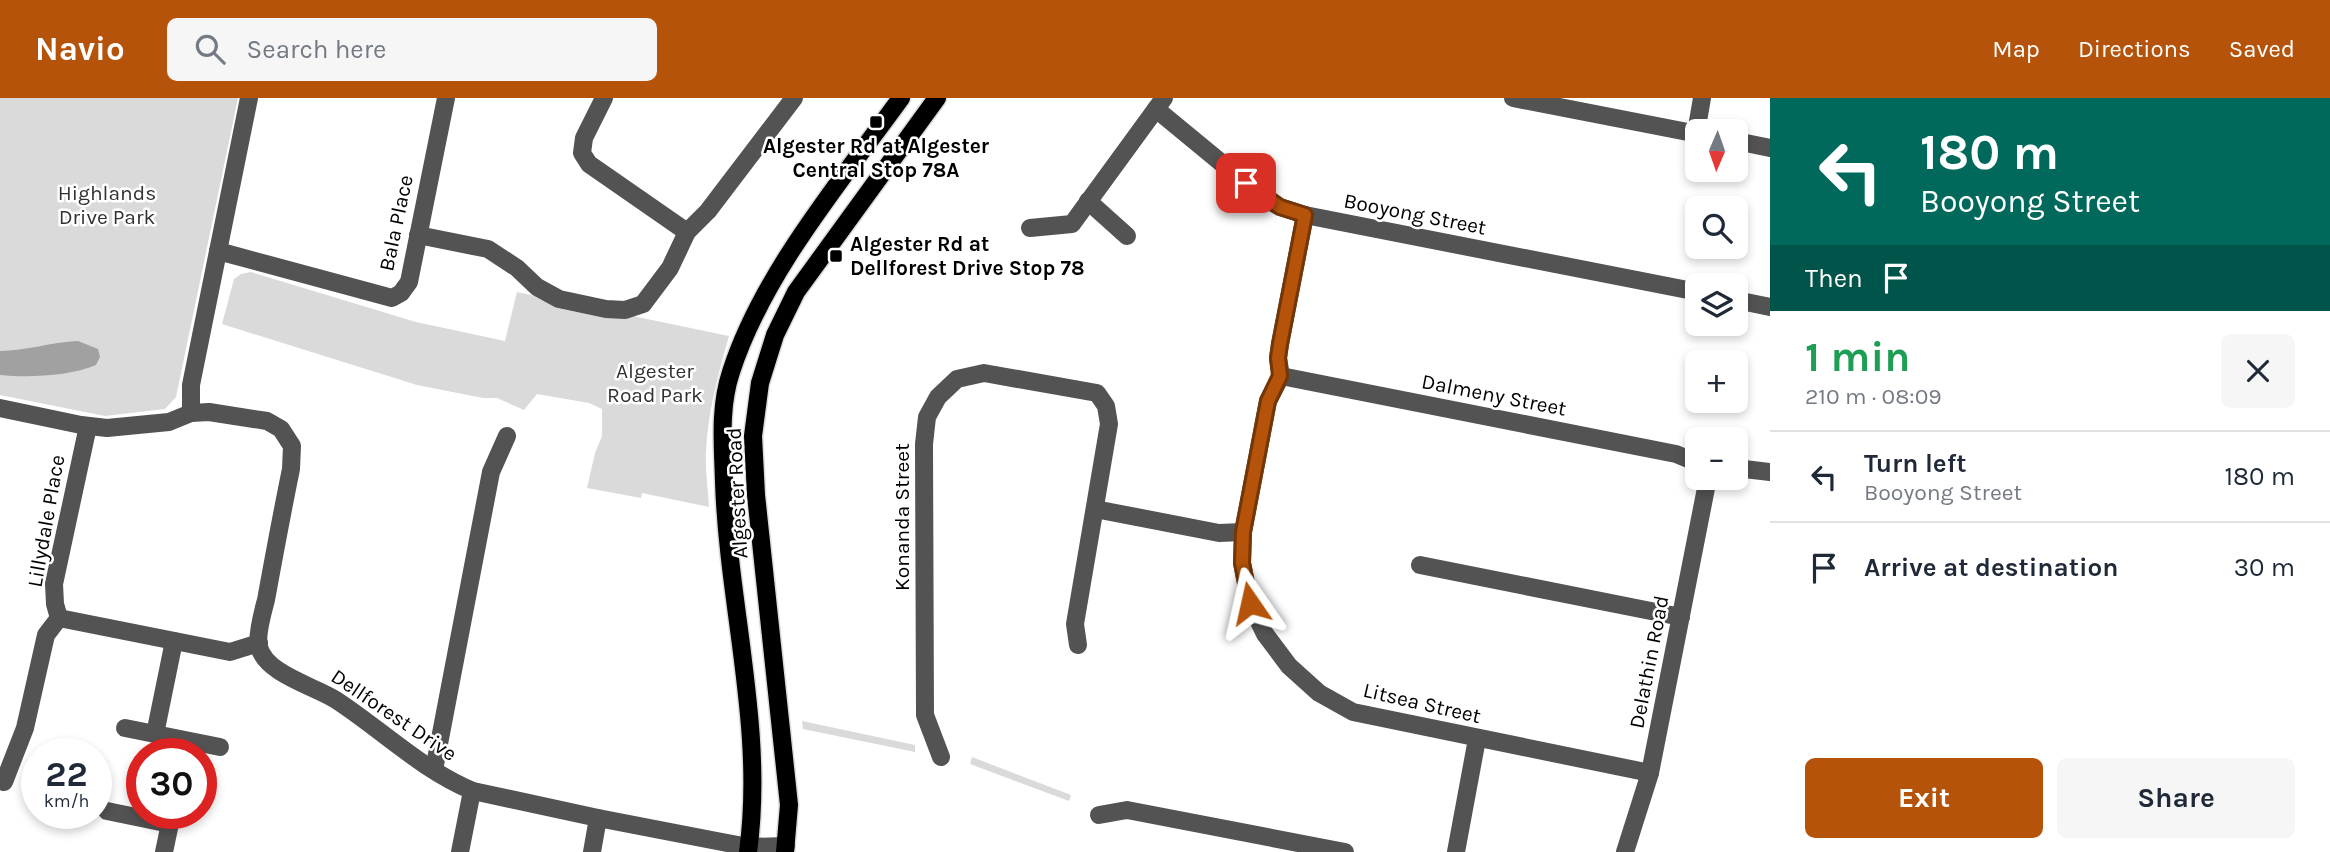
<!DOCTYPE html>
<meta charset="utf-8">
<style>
:root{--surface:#fff;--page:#f6f6f7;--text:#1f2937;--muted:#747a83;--line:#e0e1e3;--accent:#b45309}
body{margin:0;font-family:Karla,sans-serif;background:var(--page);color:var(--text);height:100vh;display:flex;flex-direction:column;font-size:26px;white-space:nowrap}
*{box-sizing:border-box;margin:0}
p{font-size:23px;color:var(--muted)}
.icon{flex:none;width:38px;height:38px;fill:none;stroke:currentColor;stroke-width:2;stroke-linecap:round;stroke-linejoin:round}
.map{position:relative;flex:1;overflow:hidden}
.drawer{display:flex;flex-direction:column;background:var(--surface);width:560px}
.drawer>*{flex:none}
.hud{background:#00695c;color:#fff;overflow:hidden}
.needle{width:46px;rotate:182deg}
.tools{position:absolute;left:1685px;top:21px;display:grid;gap:14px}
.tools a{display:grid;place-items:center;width:63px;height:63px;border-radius:10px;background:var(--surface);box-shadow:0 4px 10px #0003;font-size:35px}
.speed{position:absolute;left:21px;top:640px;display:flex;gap:14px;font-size:35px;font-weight:700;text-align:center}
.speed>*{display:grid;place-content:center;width:91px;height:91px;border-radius:50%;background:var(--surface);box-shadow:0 4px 10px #0003;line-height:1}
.speed small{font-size:18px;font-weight:400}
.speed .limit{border:10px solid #d22;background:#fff;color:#111}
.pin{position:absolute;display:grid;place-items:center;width:60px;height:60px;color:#fff;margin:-30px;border-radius:14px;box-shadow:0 4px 10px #0006}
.me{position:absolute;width:77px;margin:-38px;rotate:349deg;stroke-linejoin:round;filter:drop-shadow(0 0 5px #0008)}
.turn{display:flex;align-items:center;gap:24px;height:147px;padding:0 35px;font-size:32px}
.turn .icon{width:91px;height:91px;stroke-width:2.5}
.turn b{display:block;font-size:49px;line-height:60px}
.then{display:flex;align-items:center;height:66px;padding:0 35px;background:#0003;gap:14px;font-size:26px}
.round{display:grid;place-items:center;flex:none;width:74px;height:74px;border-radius:10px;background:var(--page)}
.overview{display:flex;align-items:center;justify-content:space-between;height:119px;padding:0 35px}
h1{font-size:42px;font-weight:700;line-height:52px;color:#1e9e55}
.cta{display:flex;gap:14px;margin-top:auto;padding:14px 35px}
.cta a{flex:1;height:80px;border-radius:10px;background:var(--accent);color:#fff;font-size:28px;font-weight:700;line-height:80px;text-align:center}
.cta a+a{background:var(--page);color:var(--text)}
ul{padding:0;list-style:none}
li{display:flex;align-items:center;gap:21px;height:91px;padding:0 35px;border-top:2px solid var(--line)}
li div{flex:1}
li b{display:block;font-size:26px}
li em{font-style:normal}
header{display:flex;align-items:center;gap:42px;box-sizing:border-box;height:98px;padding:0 35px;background:var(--accent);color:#fff}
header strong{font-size:33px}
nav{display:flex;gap:38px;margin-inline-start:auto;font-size:24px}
.search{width:490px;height:63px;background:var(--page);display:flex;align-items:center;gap:18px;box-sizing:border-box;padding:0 24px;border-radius:10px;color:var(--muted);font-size:26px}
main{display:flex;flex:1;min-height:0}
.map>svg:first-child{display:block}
.green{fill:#dadada}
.water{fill:#a1a1a1}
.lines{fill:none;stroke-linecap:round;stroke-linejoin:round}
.major-casing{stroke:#dbdbdb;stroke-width:21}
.minor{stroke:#535353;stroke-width:18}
.major{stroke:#000;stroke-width:18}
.route-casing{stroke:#753606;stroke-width:18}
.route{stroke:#b45309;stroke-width:12}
.poi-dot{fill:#000;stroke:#fff;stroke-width:2.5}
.labels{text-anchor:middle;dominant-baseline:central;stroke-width:5;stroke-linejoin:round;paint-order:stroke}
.poi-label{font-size:21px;font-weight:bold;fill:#000;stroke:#fff}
.park-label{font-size:21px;fill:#313131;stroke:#fff}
.street-label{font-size:21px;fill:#000;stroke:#fff}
</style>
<header>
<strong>Navio</strong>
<div class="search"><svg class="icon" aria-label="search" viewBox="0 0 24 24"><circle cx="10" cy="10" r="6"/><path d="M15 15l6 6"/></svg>Search here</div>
<nav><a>Map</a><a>Directions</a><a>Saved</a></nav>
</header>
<main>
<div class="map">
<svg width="1770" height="754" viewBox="0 0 1770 754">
<rect width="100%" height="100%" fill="#fff"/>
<!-- green -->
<g class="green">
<polygon points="0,0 238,0 176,299 165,311 105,318 0,297"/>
<path d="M251,174l165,50 89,19 12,-49 212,44c-11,38 -21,76 -23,115 -1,18 2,38 3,56l-67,-14 -1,5 -54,-10 8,-35 7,-17v-27l-13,-6 -52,-9 -13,16 -27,-12h-14l-66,-13 -195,-61 12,-45 7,-5z"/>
<polygon points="802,623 915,647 915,654 803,631"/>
<polygon points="972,659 1071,697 1069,703 970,666"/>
</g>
<!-- water -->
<path class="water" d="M78,243l20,8 2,8 -4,8c-26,11 -67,13 -96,10v-24c26,0 51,-9 78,-10z"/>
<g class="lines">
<defs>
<g id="major">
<path d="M748,754c17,-123 -20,-247 -24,-370 -1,-37 -5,-74 7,-110 32,-99 110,-191 170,-274"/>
<polyline points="785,754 789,707 756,397 753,338 760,285 775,237 796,194 937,0"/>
</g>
</defs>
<!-- major casing -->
<use href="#major" class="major-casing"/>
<!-- minor -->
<g class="minor">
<polyline points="604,0 584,40 582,55 589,66 687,134"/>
<polyline points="1513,0 1698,36"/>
<polyline points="1156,11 1264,100 1280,109 1305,117 1698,194"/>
<polyline points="1696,35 1702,0"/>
<polyline points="1736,43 1770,50"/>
<polyline points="1088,103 1127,138"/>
<polyline points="1305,117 1280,246 1278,260 1281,278 1268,303 1243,434 1242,465 1250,505 1265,536 1289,568 1319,595 1353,614 1650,675"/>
<polyline points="1030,130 1072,126 1164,0"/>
<polyline points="418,137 488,151 517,170 537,189 559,201 606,211 625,212 643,206 670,170 687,134 708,113 794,0"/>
<polyline points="218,153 392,200 401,195 409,184 446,0"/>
<polyline points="1736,202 1770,209"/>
<polyline points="1281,278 1676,356 1698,365"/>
<path d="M0,310l81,17 26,3 62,-6 22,-9 18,-1 58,9 14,8 11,17 -1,23c-9,44 -17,87 -25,131 -3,11 -10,36 -7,47 7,27 55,39 77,53 46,30 86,70 137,91l125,27 124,24 27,5 37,-1"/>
<polyline points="191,315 191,287 249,0"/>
<polyline points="1736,370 1770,374"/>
<polyline points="1095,411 1219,435 1243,434"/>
<polyline points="1420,467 1681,519"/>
<polyline points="59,520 230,554 259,545"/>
<polyline points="125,630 220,649"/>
<polyline points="155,636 174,543"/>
<polyline points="941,659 925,617 924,346 927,319 938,299 957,281 984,275 1097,295 1106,308 1109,326 1075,526 1078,547"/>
<polyline points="434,672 491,374 507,338"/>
<polyline points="4,684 25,630 46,537 59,520 55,506 54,486 88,328"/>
<polyline points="107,713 170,726"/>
<polyline points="1099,717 1127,712 1345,754"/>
<polyline points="164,754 172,716"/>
<polyline points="460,754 472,693"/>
<polyline points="592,754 598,720"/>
<polyline points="1456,754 1477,641"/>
<polyline points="1625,754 1650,675 1708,380"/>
</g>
<!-- major -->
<use href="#major" class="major"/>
</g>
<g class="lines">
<defs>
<polyline id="route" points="1246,85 1280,109 1305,117 1280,246 1278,260 1280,278 1268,303 1243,434 1242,465 1250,505"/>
</defs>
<!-- route casing -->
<use href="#route" class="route-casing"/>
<!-- route -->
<use href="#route" class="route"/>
</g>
<!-- markers -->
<g class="poi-dot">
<rect x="869" y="17" width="14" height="14" rx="3.5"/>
<rect x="829" y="151" width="14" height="14" rx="3.5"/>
</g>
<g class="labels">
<!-- poi labels -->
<g class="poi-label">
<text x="876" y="48">Algester Rd at Algester<tspan x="876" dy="24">Central Stop 78A</tspan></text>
<text x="850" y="146" text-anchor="start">Algester Rd at<tspan x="850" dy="24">Dellforest Drive Stop 78</tspan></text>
</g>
<!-- park labels -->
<g class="park-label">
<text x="107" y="95">Highlands<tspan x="107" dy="24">Drive Park</tspan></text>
<text x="655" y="273">Algester<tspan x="655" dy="24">Road Park</tspan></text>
</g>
<!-- street labels -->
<g class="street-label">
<text transform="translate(1415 116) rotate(11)">Booyong Street</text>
<text transform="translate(396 125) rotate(-78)">Bala Place</text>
<text transform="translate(1494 297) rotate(11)">Dalmeny Street</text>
<text transform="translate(737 395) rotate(-93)">Algester Road</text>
<text transform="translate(902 419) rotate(-90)">Konanda Street</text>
<text transform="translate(46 423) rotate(-80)">Lillydale Place</text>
<text transform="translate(1649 564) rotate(-79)">Delathin Road</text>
<text transform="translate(1422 605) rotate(13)">Litsea Street</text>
<text transform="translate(394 617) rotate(34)">Dellforest Drive</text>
</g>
</g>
</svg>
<div class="tools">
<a><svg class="needle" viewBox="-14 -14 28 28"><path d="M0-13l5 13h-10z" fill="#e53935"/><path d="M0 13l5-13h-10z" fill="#747a83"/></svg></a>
<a><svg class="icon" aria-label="search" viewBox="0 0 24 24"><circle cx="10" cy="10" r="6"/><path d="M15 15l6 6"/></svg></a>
<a><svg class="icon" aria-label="layers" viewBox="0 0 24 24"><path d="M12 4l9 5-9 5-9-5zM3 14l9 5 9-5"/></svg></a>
<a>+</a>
<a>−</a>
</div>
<div class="speed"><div>22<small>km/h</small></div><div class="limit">30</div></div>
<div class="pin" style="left:1246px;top:85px;background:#d93025"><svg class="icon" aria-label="arrive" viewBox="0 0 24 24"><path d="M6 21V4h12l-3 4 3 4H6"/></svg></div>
<svg class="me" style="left:1250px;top:505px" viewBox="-20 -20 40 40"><path d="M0-17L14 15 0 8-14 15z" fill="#b45309" stroke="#fff" stroke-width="4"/></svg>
</div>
<section class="drawer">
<div class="hud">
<div class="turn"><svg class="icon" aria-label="left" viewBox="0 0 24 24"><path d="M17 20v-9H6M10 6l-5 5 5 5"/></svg><div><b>180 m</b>Booyong Street</div></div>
<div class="then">Then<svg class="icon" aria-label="arrive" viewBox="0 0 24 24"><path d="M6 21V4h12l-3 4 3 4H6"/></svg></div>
</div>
<div class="overview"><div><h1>1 min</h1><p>210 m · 08:09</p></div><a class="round"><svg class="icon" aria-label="close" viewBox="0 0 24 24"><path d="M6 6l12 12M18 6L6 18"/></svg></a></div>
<ul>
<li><svg class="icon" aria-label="left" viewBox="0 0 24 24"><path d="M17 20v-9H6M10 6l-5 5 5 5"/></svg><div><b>Turn left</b><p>Booyong Street</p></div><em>180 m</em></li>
<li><svg class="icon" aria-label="arrive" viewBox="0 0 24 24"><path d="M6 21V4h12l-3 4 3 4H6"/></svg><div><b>Arrive at destination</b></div><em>30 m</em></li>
</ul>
<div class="cta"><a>Exit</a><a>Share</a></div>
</section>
</main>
